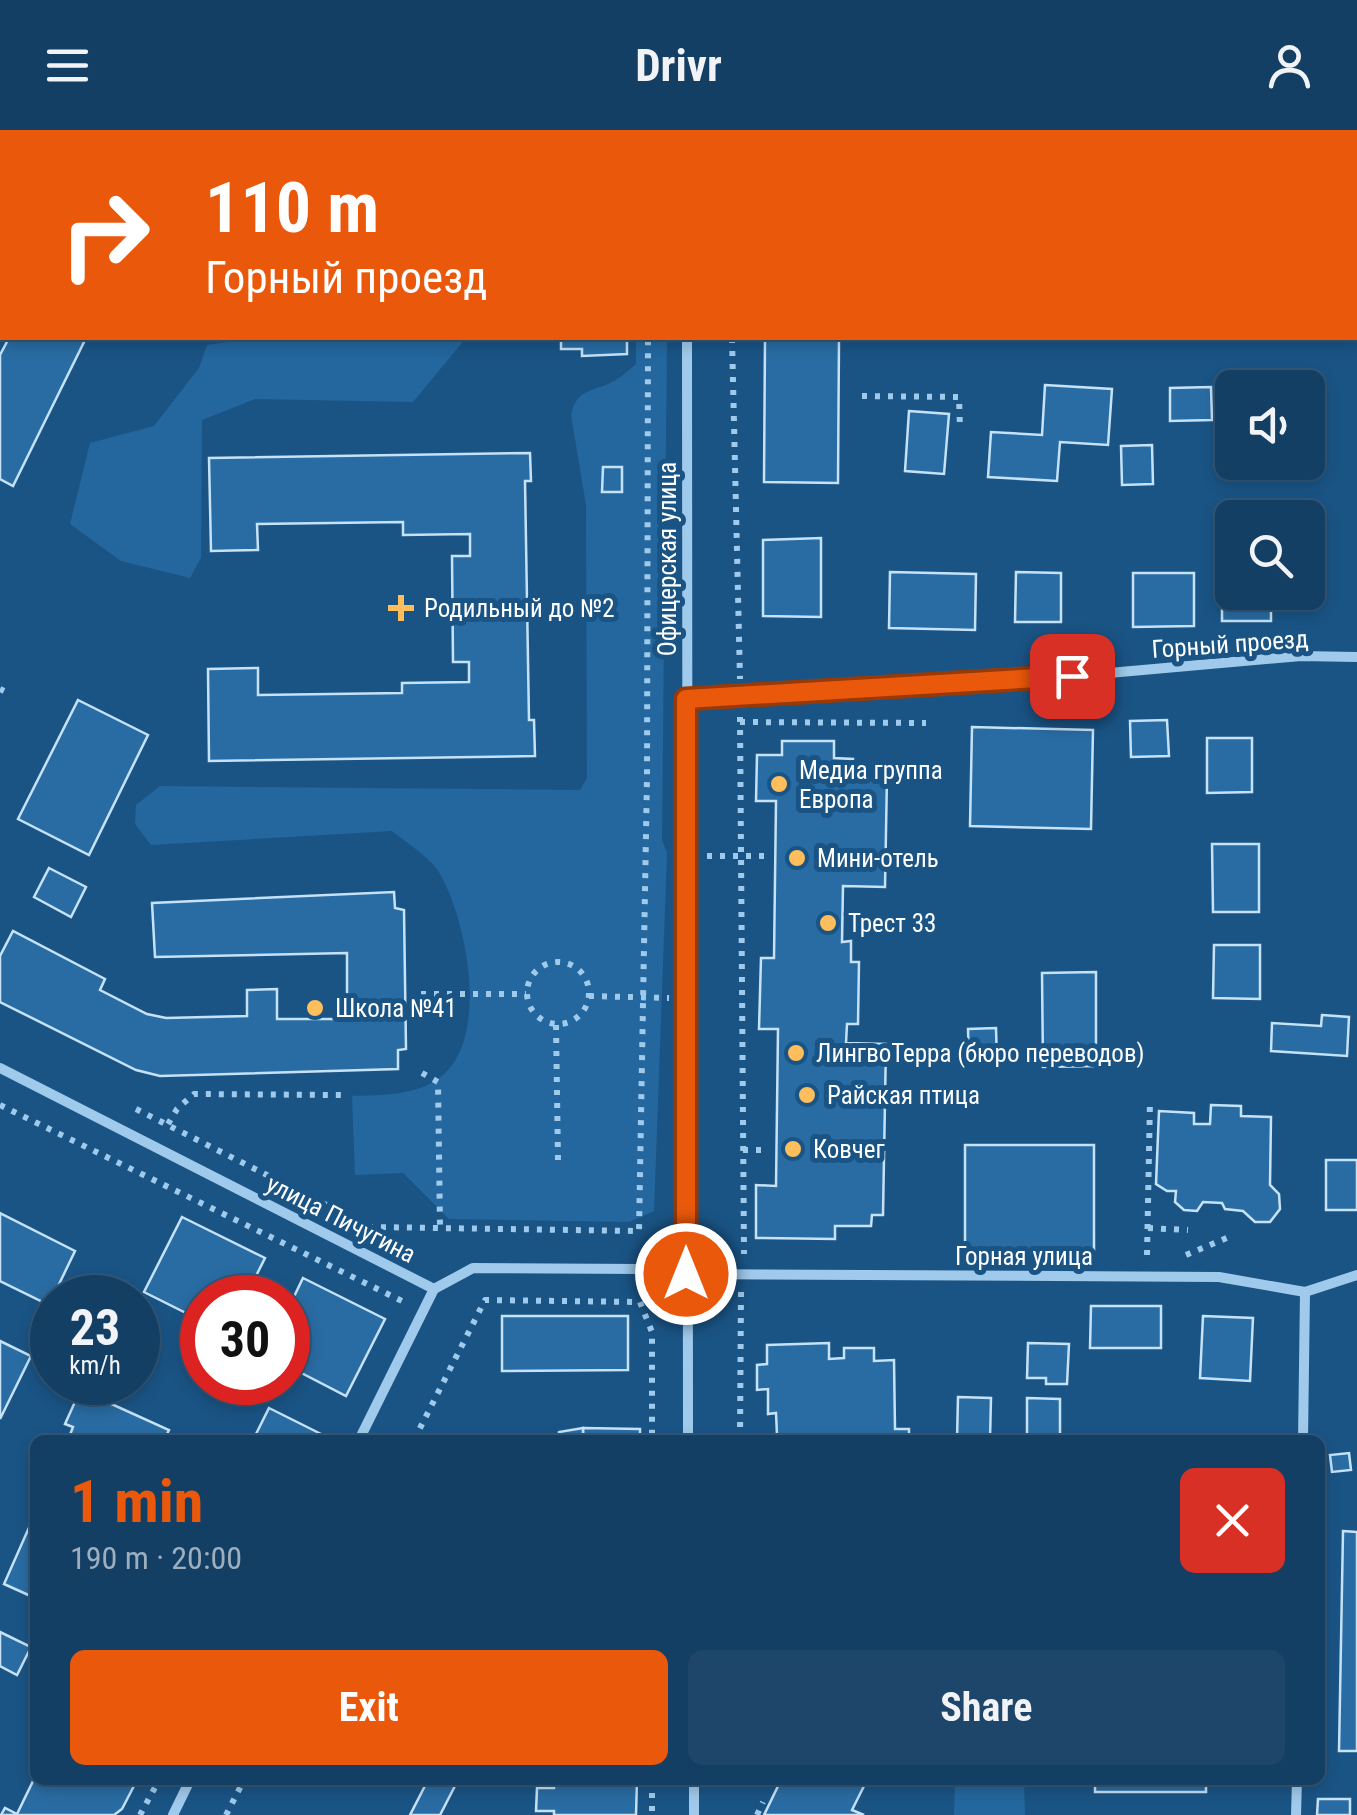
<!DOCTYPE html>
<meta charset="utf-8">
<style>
:root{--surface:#143f64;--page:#1d466a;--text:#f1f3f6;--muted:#9dafbf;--line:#335878;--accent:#ea580c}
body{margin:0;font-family:"Roboto Condensed",sans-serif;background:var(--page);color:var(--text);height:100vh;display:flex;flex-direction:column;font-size:38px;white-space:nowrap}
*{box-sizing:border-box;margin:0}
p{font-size:32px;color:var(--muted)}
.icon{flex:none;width:55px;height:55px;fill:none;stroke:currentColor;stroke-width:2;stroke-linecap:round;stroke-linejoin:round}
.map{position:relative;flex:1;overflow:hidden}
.side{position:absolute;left:30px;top:1305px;width:1295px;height:350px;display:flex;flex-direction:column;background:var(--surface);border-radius:15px;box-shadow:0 5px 15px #0003,0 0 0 2px var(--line)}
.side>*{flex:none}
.hud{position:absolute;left:0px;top:0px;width:1358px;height:210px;box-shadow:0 5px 15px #0003,0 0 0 2px var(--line);background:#ea580c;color:#fff;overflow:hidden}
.tools{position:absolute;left:1215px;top:240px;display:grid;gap:20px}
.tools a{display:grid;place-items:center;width:110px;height:110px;border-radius:15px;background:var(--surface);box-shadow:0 5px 15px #0003,0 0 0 2px var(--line);font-size:50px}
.speed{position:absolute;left:30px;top:1145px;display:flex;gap:20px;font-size:50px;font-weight:700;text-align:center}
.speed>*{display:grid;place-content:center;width:130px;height:130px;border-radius:50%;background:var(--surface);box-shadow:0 5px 15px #0003,0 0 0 2px var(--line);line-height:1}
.speed small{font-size:25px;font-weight:400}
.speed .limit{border:15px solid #d22;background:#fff;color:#111}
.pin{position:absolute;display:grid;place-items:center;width:85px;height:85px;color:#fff;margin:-42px;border-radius:20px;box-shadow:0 5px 15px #0006}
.me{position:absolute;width:110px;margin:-55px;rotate:0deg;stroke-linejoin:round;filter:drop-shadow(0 0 8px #0008)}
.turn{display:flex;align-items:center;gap:35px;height:210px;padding:0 40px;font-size:45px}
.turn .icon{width:130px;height:130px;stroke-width:2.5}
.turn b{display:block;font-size:70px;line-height:85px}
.round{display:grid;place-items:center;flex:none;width:105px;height:105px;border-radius:15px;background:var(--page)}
.head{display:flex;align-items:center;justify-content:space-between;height:170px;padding:0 40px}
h1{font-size:60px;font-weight:700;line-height:75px;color:var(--accent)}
.button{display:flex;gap:20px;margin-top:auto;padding:20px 40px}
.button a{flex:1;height:115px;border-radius:15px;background:var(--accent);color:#fff;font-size:40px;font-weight:700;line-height:115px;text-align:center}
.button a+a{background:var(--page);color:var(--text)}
header{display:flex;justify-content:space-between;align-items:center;height:130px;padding:0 40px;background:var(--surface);font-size:45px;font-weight:700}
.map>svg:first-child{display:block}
.green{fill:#23679e}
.building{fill:#296ca3;stroke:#c5e2f8;stroke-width:2.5}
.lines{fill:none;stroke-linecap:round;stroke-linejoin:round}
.path{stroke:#a0caeb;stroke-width:6;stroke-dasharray:5 8;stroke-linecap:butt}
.service{stroke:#a0caeb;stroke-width:8}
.minor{stroke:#a0caeb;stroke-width:10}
.route-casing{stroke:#983908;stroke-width:25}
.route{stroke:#ea580c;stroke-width:18}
.poi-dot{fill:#febe5c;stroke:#1a5485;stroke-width:4}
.labels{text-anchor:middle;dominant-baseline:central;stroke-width:10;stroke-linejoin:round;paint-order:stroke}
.street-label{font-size:25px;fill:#fff;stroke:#1a5485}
.poi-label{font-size:25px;fill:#fff;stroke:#1a5485;text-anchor:start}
</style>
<header><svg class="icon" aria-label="menu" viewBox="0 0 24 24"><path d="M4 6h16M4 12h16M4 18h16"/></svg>Drivr<svg class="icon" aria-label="person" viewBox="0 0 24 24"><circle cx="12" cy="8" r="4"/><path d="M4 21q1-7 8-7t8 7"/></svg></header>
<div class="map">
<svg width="1357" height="1685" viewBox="0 0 1357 1685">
<rect width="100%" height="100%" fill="#1a5485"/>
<!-- green -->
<g class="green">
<polygon points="255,208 522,208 466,208 413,272 255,269 202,290 201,428 190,448 121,431 70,394 90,313 154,296 199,238 207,215"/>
<path d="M636,208h31l-5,502 5,13 -13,358 -25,11 -180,-3 -46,-46 -48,2 -3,-79c29,-1 66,0 90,-20 48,-40 25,-156 -3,-204 -10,-16 -33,-29 -47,-41l-241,14 -16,-21 1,-19 24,-19 420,4 7,-12 -1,-273 -15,-90c5,-24 18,-23 37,-31 10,-4 20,-13 28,-20z"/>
<polygon points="955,1650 1024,1650 1025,1685 954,1685"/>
</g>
<!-- building -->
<g class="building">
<polygon points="110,0 184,0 109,2"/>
<rect x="766" y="0" width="90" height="2"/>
<polygon points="939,0 1070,0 1073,2 939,2"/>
<polygon points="1301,0 1357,0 1357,88 1355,2"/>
<polygon points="9,208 86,208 13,356 0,349 0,225"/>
<polygon points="561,208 627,208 627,224 582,226 582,219 561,219"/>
<polygon points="765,208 839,208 838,353 764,352"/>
<polygon points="1045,255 1112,259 1108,315 1060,312 1057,351 988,347 991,302 1042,305"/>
<polygon points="1211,257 1212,290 1170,291 1170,258"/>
<polygon points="909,281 949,284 944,344 905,341"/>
<polygon points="1152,315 1153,354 1122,355 1121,316"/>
<polygon points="530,323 531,351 525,351 529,590 534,590 535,626 209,631 208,539 258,538 258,565 402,563 402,553 469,552 469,532 453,532 452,426 470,426 470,404 403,405 403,392 257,394 258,420 211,421 209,328"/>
<polygon points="603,337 622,337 622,362 602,362"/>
<polygon points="821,408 821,487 763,486 763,410"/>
<polygon points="890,442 976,444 975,500 889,498"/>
<polygon points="1016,442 1061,443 1061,492 1015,492"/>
<polygon points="1133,443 1194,443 1194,496 1133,497"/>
<polygon points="1222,447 1232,447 1232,462 1271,462 1271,491 1222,491"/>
<polygon points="78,570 148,605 89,725 18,689"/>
<polygon points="1167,590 1169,626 1131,627 1130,591"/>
<polygon points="972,597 1093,600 1091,699 970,696"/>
<polygon points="1207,608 1252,608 1252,662 1207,663"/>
<polygon points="782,611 834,611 834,628 853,629 852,645 887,646 885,757 843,756 842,812 851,811 851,832 859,832 858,894 847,894 846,913 886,914 883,1085 872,1085 871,1096 835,1096 835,1109 756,1108 756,1055 776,1056 778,899 759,899 761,828 774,828 776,671 756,671 757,625 782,625"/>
<polygon points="1212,714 1259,714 1259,782 1213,782"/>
<polygon points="49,738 86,757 71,787 34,767"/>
<polygon points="394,762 395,778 404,780 406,919 398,920 398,939 160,946 136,940 0,872 0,826 13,801 105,849 100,860 147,884 166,888 247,886 247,860 277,859 277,889 347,889 347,823 155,827 152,773"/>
<polygon points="1214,815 1260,815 1260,869 1213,868"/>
<polygon points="1096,842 1096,936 1043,937 1042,843"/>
<polygon points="1322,885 1349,887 1347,926 1271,921 1272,893 1321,896"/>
<polygon points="996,898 997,933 969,934 968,899"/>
<polygon points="1211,975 1241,976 1241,986 1271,987 1270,1055 1279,1064 1280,1079 1270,1092 1255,1092 1243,1081 1225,1079 1222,1073 1203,1072 1197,1081 1184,1080 1175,1072 1176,1061 1167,1061 1156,1054 1159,981 1194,983 1194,994 1210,994"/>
<polygon points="965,1015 1094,1015 1094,1120 965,1119"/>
<rect x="1326" y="1030" width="31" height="50"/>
<polygon points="0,1083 75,1121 49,1175 0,1151"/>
<polygon points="182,1087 265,1128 245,1168 202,1168 202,1191 144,1162"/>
<polygon points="303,1148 385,1189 346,1266 288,1236 288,1179"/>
<polygon points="1091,1176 1161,1176 1161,1218 1090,1218"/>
<polygon points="502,1186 628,1186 628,1240 502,1241"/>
<polygon points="1203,1186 1253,1188 1250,1251 1200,1248"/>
<polygon points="0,1211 31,1226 0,1289"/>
<polygon points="829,1213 829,1229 844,1228 844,1218 874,1218 874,1231 894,1230 895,1299 909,1299 909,1310 768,1310 767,1306 777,1305 776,1283 768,1284 768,1259 757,1260 757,1235 767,1234 767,1215"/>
<polygon points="1028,1213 1069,1214 1067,1254 1046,1254 1046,1248 1027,1248"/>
<polygon points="84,1252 115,1252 107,1272 169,1300 164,1310 68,1310 73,1297 65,1294"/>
<polygon points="958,1267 991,1268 990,1310 957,1310"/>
<polygon points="1027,1268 1060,1269 1060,1310 1027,1310"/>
<polygon points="269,1278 321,1304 318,1310 253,1310"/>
<polygon points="583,1298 640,1299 640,1310 583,1310"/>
<polygon points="583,1298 583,1310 558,1310 559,1302"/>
<polygon points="1349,1323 1351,1340 1332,1342 1330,1325"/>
<polygon points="35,1384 35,1468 4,1454"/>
<polygon points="1343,1401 1357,1402 1357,1621 1339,1621"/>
<polygon points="0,1502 31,1517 17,1545 0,1536"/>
<polygon points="35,1647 35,1650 137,1650 122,1679 114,1685 1,1685 5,1678 17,1684"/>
<polygon points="428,1650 450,1650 456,1654 440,1685 410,1685"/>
<polygon points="555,1650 637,1650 636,1685 554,1685 554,1681 536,1681 537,1658 554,1658"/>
<polygon points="781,1650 867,1650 852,1680 864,1685 764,1685"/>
<rect x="1095" y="1650" width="111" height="12"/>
<polygon points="1318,1669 1350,1669 1350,1685 1317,1685"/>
</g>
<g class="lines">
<!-- path -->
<g class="path">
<polyline points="727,0 727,2"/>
<polyline points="39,2 40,0"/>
<polyline points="88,2 90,0"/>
<polyline points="649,2 649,0"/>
<polyline points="0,80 2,75"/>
<polyline points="0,85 2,86"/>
<polyline points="0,195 2,190"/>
<polyline points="732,208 740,549"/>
<polyline points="862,266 959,267 960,299"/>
<polyline points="0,559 4,561"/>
<polyline points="740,587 744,1124"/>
<polyline points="740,592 926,593"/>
<polyline points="707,726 764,726"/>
<circle cx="558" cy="863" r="31"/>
<polyline points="421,864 526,864"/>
<polyline points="589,866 669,868"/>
<polyline points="556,895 558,1030"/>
<polyline points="422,943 438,952 440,1097"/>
<polyline points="0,975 402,1171 400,1177"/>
<polyline points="136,979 370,1097 639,1101 647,647 648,208"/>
<polyline points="168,994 177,979 194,964 341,965"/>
<polyline points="743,1020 761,1020"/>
<polyline points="1148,1098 1188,1100"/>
<polyline points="1147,1125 1150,971"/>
<polyline points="1186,1125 1229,1107"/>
<polyline points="414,1310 485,1170 640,1172 652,1202 652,1310"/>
<polyline points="740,1310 741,1161"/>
<polyline points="652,1650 652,1685"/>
<polyline points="140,1685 159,1650"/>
<polyline points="226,1685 244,1650"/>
<polyline points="757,1685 763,1672"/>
</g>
<!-- service -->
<g class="service">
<polyline points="1155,0 1158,2"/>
<polyline points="1265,0 1266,2"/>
</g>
<!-- minor -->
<g class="minor">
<polyline points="685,0 685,2"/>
<polyline points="687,208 688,1310"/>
<polyline points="686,569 1109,543 1301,526 1357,527"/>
<polyline points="0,938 434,1159"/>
<polyline points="434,1159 473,1138 641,1139 686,1144 1219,1147 1305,1162 1357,1145"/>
<polyline points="359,1310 434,1159"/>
<polyline points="1303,1310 1305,1162"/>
<polyline points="694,1650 694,1685"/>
<polyline points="173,1685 190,1650"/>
<polyline points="1296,1685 1297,1650"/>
</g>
</g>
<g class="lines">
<defs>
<polyline id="route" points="686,1144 686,569 1072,546"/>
</defs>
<!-- route casing -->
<use href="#route" class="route-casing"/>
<!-- route -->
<use href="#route" class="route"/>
</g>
<!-- markers -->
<g class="poi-dot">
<path d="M396 463h10v10h10v10h-10v10h-10v-10h-10v-10h10z"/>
<circle cx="779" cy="654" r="10"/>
<circle cx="797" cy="728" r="10"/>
<circle cx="828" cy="793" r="10"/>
<circle cx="315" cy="878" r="10"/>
<circle cx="796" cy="923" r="10"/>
<circle cx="807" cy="965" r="10"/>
<circle cx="793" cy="1019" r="10"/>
</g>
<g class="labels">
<!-- street labels -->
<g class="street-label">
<text transform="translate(667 429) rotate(-90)">Офицерская улица</text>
<text transform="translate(1230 514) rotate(-4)">Горный проезд</text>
<text transform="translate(341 1089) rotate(27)">улица Пичугина</text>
<text x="1024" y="1126">Горная улица</text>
</g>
<!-- poi labels -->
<g class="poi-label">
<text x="424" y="478">Родильный до №2</text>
<text x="799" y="640">Медиа группа<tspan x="799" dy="29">Европа</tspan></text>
<text x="817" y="728">Мини-отель</text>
<text x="848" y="793">Трест 33</text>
<text x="335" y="878">Школа №41</text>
<text x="816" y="923">ЛингвоТерра (бюро переводов)</text>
<text x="827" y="965">Райская птица</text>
<text x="813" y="1019">Ковчег</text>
</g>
</g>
</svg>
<div class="tools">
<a><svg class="icon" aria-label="sound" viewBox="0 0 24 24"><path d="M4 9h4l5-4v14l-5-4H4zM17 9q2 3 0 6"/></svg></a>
<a><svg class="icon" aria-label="search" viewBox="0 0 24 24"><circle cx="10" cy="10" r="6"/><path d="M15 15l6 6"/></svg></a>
</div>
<div class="speed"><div>23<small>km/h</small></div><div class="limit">30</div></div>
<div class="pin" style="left:1072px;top:546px;background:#d93025"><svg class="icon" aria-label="arrive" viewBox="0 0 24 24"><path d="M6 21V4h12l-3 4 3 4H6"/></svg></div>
<svg class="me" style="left:686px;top:1144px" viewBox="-20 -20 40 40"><circle r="17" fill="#ea580c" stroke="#fff" stroke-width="3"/><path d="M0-11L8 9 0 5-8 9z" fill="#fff"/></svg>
<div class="hud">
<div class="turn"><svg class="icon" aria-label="right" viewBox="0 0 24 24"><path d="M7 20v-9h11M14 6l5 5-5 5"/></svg><div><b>110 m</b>Горный проезд</div></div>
</div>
<section class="side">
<div class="head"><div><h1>1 min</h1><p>190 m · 20:00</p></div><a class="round" style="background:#d93025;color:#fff"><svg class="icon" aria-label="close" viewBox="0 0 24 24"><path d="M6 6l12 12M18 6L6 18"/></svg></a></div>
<div class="button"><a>Exit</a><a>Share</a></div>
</section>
</div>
